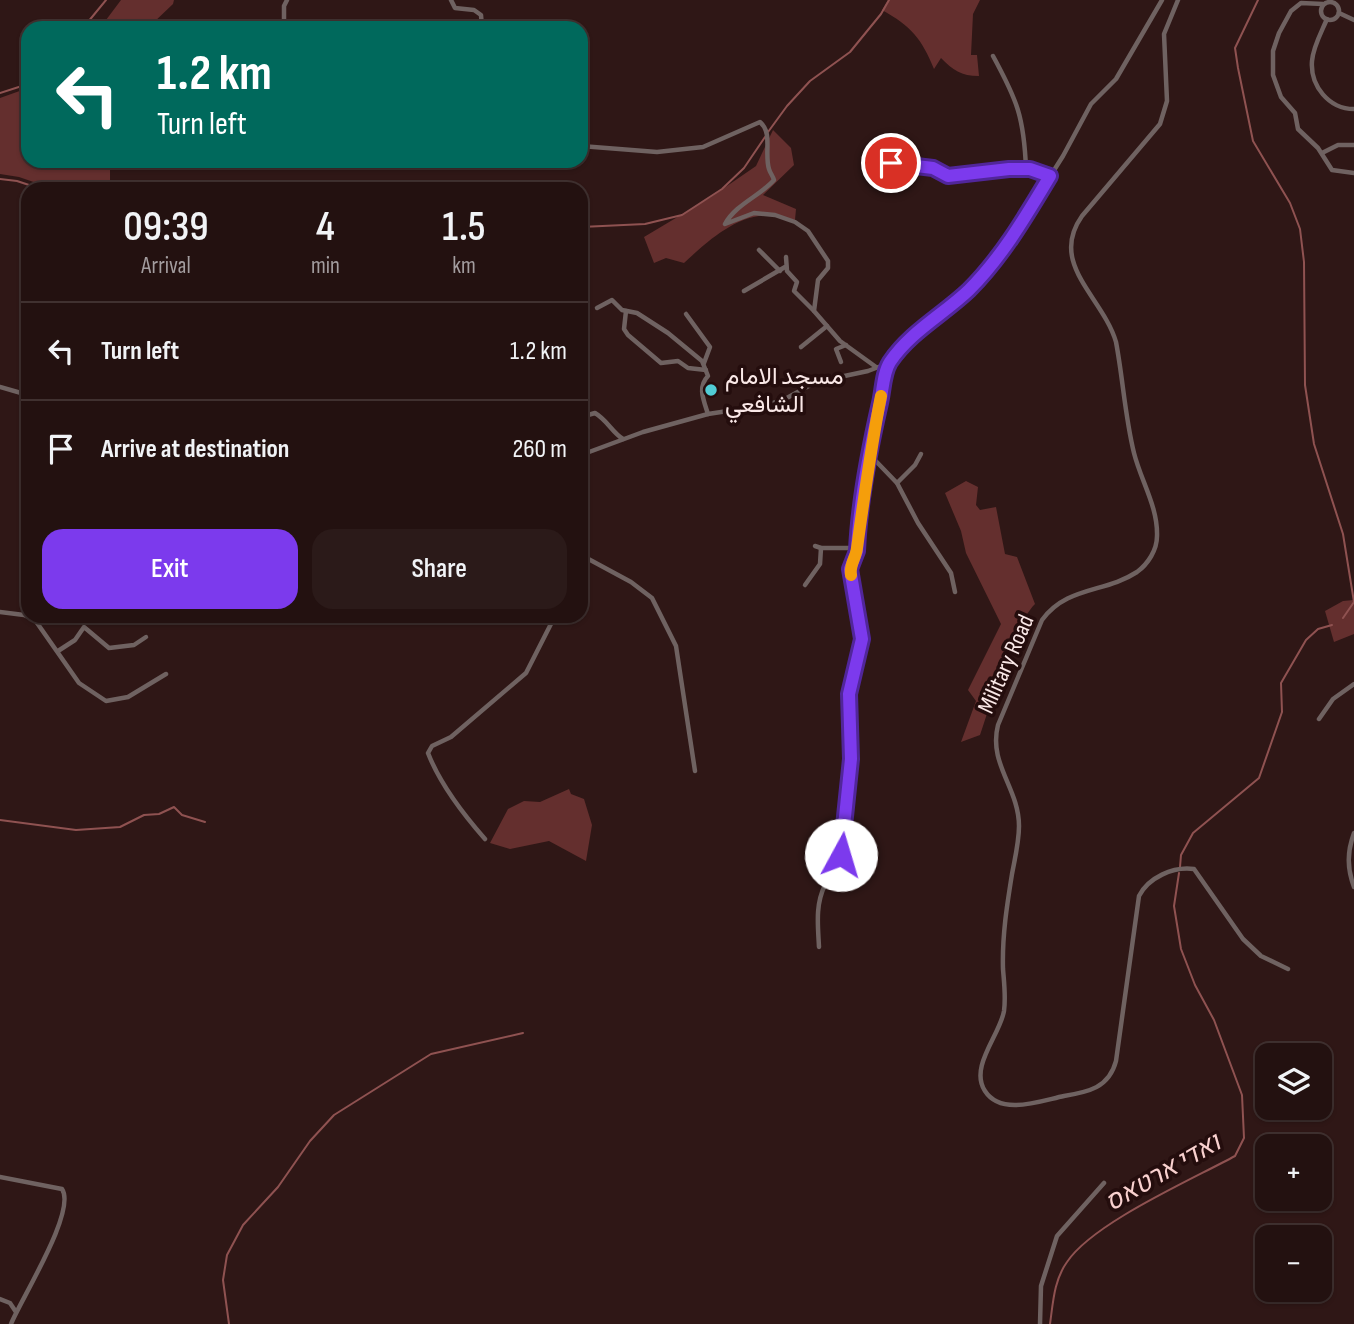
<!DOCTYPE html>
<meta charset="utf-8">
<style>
:root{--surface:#231110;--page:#2b1a19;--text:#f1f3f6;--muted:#a39d9f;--line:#403130;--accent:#7c3aed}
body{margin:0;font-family:"Sofia Sans Condensed",Vazirmatn,Heebo,sans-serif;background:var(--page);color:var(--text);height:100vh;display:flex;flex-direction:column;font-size:26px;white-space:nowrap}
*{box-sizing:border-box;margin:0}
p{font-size:23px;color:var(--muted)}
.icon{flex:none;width:38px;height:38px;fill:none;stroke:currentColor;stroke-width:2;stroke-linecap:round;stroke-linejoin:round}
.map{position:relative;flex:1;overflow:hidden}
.panel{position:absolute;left:21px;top:182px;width:567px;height:441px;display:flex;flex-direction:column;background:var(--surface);border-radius:21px;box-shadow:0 2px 5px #0004,0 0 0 2px var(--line)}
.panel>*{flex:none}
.banner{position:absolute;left:21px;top:21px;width:567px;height:147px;border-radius:21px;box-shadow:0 2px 5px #0004,0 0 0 2px var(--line);background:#00695c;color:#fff;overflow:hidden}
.fabs{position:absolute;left:1255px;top:1043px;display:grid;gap:14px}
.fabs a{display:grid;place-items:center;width:77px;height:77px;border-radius:14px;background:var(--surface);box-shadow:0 2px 5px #0004,0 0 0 2px var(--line);font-size:35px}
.pin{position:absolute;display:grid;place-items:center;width:60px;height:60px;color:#fff;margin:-30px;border:4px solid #fff;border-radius:50%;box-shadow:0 2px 7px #0007}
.me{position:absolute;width:77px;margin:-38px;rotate:6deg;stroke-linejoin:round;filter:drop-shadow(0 0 5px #0008)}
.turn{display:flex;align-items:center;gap:24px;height:147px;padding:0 21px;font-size:32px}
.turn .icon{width:91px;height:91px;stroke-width:2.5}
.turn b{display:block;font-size:49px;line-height:60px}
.eta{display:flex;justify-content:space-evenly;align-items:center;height:119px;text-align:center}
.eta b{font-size:42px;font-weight:600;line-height:49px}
.cta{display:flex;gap:14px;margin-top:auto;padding:14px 21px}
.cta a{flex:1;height:80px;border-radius:21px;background:var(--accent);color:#fff;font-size:28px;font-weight:600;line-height:80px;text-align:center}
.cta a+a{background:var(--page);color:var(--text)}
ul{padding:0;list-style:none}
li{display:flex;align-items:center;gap:21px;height:98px;padding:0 21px;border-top:2px solid var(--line)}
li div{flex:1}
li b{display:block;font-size:26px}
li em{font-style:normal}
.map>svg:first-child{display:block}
.green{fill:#642f2e}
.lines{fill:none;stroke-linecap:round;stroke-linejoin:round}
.stream{stroke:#8f5251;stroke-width:2}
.minor{stroke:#6f6261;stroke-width:4.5}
.route-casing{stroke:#51269a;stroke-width:18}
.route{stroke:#7c3aed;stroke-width:12}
.slow{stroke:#f59e0b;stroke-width:12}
.poi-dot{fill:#51ccd5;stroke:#240d0d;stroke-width:2.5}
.labels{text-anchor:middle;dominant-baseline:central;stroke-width:7;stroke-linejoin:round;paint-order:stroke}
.poi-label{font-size:24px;fill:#fae8e7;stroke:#240d0d;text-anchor:start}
.street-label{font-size:24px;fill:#fae8e7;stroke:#240d0d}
.water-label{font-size:26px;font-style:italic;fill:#f9d1cf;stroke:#240d0d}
</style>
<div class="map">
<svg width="1354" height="1324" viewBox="0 0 1354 1324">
<rect width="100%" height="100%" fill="#2f1716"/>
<!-- green -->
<g class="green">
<polygon points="121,0 174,0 173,4 152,24 129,25 127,28 100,28"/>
<path d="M888,0h92l-7,14 -2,41h6l2,21c-18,0 -26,-6 -38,-18l-7,11c-12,-30 -23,-43 -52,-59z"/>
<polygon points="28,88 28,161 130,161 110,169 110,189 54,189 19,177 0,174 0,98"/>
<path d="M773,130l18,18 3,17 -31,30 33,14 -1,11c-8,-1 -18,-5 -27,-5 -34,1 -61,27 -84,48l-18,-5 -12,5 -10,-26 67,-40 45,-31z"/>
<path d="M966,481l12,6 -2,18 4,5 16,-3 9,47 12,3 18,47c-22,22 -44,99 -55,131l-19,7 15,-41 -8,-11 33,-66 -35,-71 -5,-22 -16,-38z"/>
<polygon points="1354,600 1354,634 1334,642 1325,611 1343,601"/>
<polygon points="569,789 571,794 584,799 592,825 586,861 549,841 510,849 490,843 508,809 524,801 540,802"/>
</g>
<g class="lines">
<!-- stream -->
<g class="stream">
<polyline points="1258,0 1235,48 1238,68 1253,141 1290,203 1300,229 1304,262 1305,385 1314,444 1343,534 1354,602 1343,618"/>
<polyline points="83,28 106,0"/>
<polyline points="0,93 28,84"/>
<polyline points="768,132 787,106 810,81 850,52 881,14 889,0"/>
<polyline points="0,179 17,181 41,189"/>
<polyline points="581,227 645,224 682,215 722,189 744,168 765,137"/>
<polyline points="0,820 76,830 120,827 144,815 159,814 174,807 182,815 205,822"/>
<polyline points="1180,867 1181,855 1193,833 1259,778 1282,712 1281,683 1306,640 1318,629 1332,625"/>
<polyline points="229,1324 223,1280 227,1255 243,1225 278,1187 310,1141 334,1115 431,1054 523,1033"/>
<path d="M1050,1324c3,-21 4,-44 17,-62 26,-39 124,-82 168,-106l9,-18 -2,-43 -28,-75 -19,-35 -14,-36 -7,-43 5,-33"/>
</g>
<!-- minor -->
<g class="minor">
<polyline points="451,0 455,8 474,10 481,15 482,28"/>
<path d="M1178,0l-14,34 3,67 -7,23 -78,92c-34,48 21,81 34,126 7,37 9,75 18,111 7,28 24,54 23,83 0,14 -9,28 -20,36 -32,21 -70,14 -95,48l-44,105c-10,39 21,63 21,101 0,16 -4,32 -7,48 -5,31 -10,62 -9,95 1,13 3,28 1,42 -4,24 -35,56 -19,80 16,25 55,10 79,5 24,-4 45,-8 52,-35l23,-165c9,-18 34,-30 55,-27l49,70 18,17 27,13"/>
<circle cx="1330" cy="11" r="9"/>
<polyline points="1323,4 1301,3 1291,11 1279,33 1273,51 1273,75 1281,97 1295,113 1298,129 1318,148 1332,170 1354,173"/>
<polyline points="1339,13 1354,20"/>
<path d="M1327,19c-6,14 -14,28 -15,42 -2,25 17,48 42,48"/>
<polyline points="284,21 284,6 287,0"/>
<path d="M993,56c24,44 31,61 33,113"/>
<path d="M581,146l76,6 46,-5 57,-25c13,11 4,31 9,47 1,4 4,7 5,11 -14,16 -38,24 -49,44l29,-11 21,2 20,7 13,9 20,30v7l-10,12 -4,31 26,30 36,26"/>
<polyline points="1322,153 1338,145 1354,145"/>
<polyline points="870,160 933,168 948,176 1009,169 1030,169 1050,176"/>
<polyline points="759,250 780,271"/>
<polyline points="786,257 787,271 797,282 794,291 814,311"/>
<polyline points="744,291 785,267"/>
<path d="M597,308l15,-8 10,10 15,3 31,20 34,28 6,15c-11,11 -4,25 0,38"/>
<polyline points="626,311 624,329 628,335 661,363 678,361 688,368 706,370"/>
<polyline points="686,314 710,347 704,363"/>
<polyline points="801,347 827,326"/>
<polyline points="841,362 836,349 846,345"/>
<polyline points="0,387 28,395"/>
<path d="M581,417l14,-4c12,7 17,19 28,26"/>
<polyline points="581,455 643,432 708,414 767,405 785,399 816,382 868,371 889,363 910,341 968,291 1008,243 1063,156 1091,104 1116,79 1162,0"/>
<polyline points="870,455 897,483 918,523 951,573 955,592"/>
<polyline points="897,483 915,465 921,454"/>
<polyline points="815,546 821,548 857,548"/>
<polyline points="581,555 631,582 652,598 676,646 695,771"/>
<polyline points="581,567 586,558"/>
<polyline points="805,585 820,564 821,548"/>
<polyline points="0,612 24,615 35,620 79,683 106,701 128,697 166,674"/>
<polyline points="58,651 75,640 84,627 109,648 134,645 146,637"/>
<polyline points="1319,719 1333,699 1354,684"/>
<path d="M1354,833c-7,19 -7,35 0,54"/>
<path d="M485,839c-22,-25 -45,-55 -57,-86l4,-7 19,-9 75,-64 29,-57"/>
<path d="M819,947c-1,-21 -4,-42 6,-62 5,-11 13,-18 16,-30l10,-96 -2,-65 13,-55 -12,-70 7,-18 18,-128 14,-59"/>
<path d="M0,1177l62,12c15,22 -41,110 -51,135"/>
<polyline points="0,1299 10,1303 16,1312"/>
<polyline points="1040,1324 1041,1286 1057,1236 1104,1183"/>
</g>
</g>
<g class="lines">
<defs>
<path id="route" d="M841,855l10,-96 -2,-65 13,-55 -12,-70 7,-18c2,-49 12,-100 23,-148 3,-13 3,-30 10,-41 20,-30 54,-48 79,-72 33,-33 57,-74 81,-114l-20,-7h-21l-61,7 -15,-8 -42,-5"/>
</defs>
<!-- route casing -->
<use href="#route" class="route-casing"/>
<!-- route -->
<use href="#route" class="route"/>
<!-- slow -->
<path class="slow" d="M851,575c-2,-10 5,-17 6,-27 7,-51 14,-102 24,-152"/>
</g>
<!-- markers -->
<circle class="poi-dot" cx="711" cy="390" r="7"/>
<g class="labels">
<!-- poi labels -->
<g class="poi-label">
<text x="725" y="376">مسجد الامام<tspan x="725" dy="28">الشافعي</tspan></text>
</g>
<!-- street labels -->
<g class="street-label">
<text transform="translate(1006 664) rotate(-66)">Military Road</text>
</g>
<!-- water labels -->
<g class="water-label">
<text transform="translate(1163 1173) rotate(-30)">ואדי ארטאס</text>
</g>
</g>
</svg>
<div class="fabs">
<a><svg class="icon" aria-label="layers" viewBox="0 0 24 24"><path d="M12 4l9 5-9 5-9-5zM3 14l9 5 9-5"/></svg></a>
<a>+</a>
<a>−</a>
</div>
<div class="pin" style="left:891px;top:163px;background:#d93025"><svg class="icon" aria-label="arrive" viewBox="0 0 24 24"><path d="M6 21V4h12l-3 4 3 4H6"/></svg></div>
<svg class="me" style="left:841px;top:855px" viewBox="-20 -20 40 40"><circle r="19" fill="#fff"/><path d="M0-13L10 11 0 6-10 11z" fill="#7c3aed"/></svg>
<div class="banner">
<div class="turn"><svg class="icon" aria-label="left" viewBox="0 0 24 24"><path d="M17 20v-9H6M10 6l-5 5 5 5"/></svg><div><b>1.2 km</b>Turn left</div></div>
</div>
<section class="panel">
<div class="eta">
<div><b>09:39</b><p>Arrival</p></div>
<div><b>4</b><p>min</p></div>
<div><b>1.5</b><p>km</p></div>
</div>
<ul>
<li><svg class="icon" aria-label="left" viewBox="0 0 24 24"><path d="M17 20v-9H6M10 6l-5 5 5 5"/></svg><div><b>Turn left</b></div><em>1.2 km</em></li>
<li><svg class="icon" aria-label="arrive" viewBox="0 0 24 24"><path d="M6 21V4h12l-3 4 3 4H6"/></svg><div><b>Arrive at destination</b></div><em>260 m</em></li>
</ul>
<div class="cta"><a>Exit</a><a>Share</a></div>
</section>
</div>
